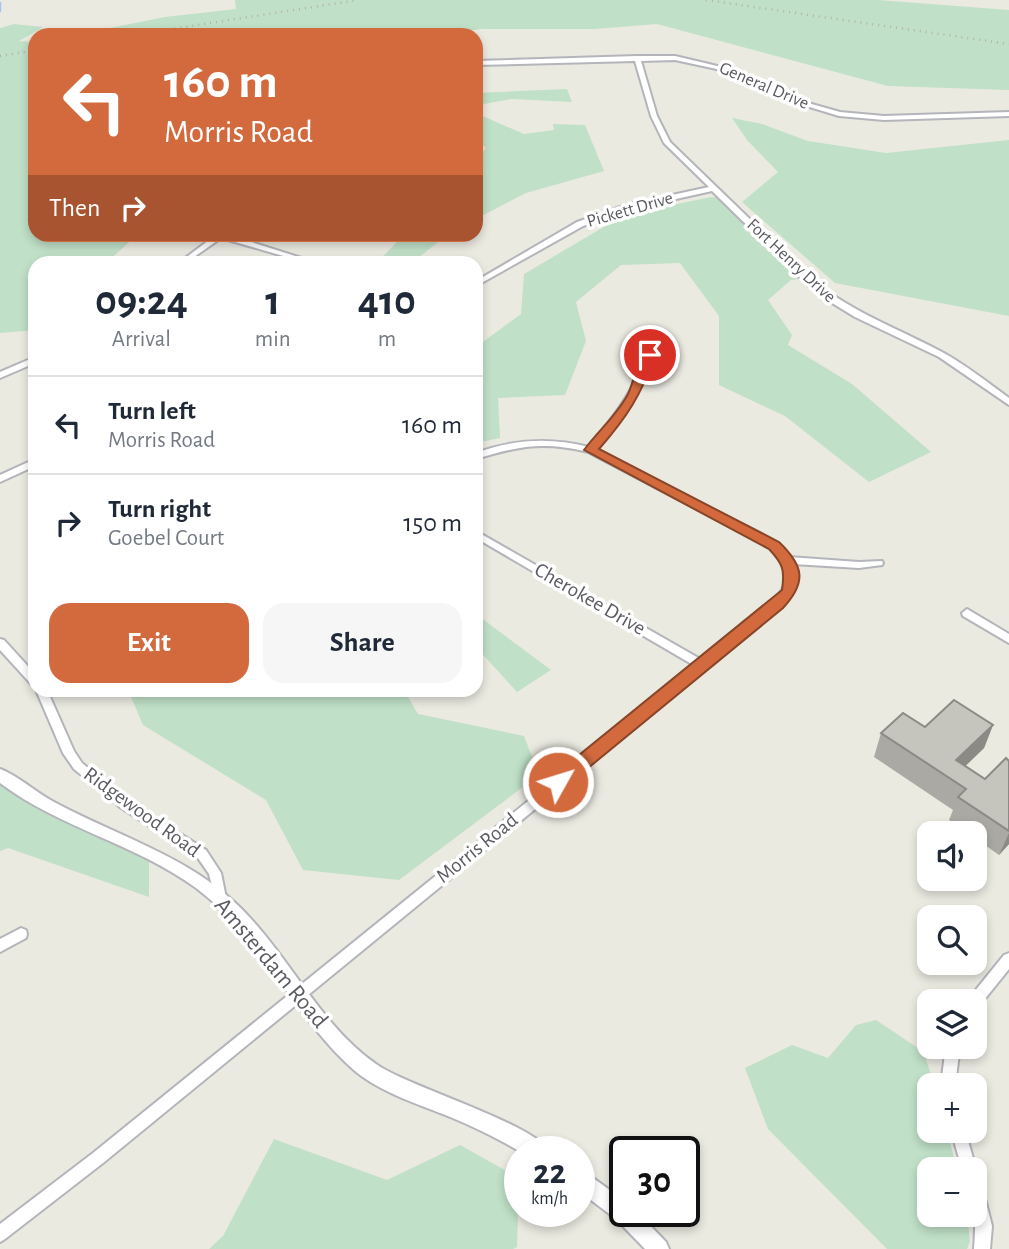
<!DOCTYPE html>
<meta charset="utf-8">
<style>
:root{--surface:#fff;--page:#f6f6f7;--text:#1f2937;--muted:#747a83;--line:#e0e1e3;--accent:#d36a3e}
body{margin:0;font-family:"Alegreya Sans",sans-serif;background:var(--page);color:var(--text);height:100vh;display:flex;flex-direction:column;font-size:26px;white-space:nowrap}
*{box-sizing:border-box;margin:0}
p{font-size:23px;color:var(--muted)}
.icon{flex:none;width:38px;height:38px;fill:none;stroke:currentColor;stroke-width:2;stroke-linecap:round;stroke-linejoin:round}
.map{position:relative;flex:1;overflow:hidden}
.details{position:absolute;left:28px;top:256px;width:455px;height:441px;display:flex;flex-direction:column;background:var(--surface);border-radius:21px;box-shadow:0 4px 10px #0003}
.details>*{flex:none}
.hud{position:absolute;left:28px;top:28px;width:455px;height:214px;border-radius:21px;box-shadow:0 4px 10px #0003;background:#d36a3e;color:#fff;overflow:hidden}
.tools{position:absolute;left:917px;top:821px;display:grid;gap:14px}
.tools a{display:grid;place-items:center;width:70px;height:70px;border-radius:14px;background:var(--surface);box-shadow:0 4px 10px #0003;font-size:35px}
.speed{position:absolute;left:504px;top:1136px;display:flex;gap:14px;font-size:35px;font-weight:700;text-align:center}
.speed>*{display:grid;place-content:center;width:91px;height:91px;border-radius:50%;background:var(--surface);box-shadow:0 4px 10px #0003;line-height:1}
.speed small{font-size:18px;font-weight:400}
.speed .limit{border:4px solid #111;border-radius:10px;background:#fff;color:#111}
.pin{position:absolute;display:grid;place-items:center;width:60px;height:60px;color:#fff;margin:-30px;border:4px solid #fff;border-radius:50%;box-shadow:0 2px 7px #0007}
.me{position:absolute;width:77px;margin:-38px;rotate:51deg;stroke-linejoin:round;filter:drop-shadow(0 0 5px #0008)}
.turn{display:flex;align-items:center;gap:24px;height:147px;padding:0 21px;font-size:32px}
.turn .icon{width:91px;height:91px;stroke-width:2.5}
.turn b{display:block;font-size:49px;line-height:60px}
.then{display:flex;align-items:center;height:66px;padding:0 21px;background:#0003;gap:14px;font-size:26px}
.eta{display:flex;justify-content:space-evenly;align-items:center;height:119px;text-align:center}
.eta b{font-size:42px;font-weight:700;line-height:49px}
.action{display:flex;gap:14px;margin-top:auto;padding:14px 21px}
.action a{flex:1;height:80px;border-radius:21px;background:var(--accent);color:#fff;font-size:28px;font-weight:700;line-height:80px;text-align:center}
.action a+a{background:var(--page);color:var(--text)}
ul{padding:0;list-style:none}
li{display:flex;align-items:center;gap:21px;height:98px;padding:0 21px;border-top:2px solid var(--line)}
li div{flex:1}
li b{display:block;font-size:26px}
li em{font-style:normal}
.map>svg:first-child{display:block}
.green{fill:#c0e0c7}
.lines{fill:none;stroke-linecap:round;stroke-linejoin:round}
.stream{stroke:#a7c2f4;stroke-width:2.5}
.minor-casing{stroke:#b3b5ba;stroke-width:4}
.tertiary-casing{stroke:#b3b5ba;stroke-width:4}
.minor{fill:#fff;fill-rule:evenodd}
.tertiary{fill:#fff;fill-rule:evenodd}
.rail{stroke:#b1b2b2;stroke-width:2.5;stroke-dasharray:1 5;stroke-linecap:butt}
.wall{fill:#aaa9a3}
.shaded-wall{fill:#8b8a84}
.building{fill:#c6c5bd;stroke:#8b8a84;stroke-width:2}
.route{fill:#d36a3e;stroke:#894528;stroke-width:2}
.labels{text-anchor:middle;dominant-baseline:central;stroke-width:7;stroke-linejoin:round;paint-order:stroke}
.far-street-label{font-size:18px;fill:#595b60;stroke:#fff}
.street-label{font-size:21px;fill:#595b60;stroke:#fff}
.near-street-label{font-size:24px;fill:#595b60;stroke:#fff}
</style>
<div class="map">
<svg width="1009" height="1249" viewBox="0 0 1009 1249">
<rect width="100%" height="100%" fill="#eaeae1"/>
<!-- green -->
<g class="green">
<polygon points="235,0 878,0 1009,10 1009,90 888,86 657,24 595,29 481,29 441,35 75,35 165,17 236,9"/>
<polygon points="14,24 43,27 19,41 35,42 35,234 137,235 107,262 35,262 35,330 0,333 0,28"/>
<polygon points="567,89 572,102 512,99 484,104 478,114 524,134 554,130 553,124 585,125 604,171 526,193 476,219 476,160 486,148 476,140 476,93"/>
<polygon points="732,118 762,124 808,141 886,153 1009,140 1009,316 835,283 742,202 778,172 747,140"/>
<polygon points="711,197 726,198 806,278 791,280 768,300 792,335 788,345 852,384 931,452 869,482 785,416 719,385 719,316 680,263 621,265 576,302 586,341 565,395 498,398 500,438 476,443 476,347 521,314 524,274 624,215"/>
<polygon points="404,234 447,234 447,235 413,262 378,262"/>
<polygon points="476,614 551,670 517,692 476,647"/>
<polygon points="128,690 404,690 418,714 524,736 539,775 399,880 303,870 266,800 143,725"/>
<polygon points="0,775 149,853 149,897 8,848 0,851"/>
<polygon points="876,1020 924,1052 934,1085 929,1085 929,1130 947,1131 957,1169 929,1169 929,1214 967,1215 970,1241 967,1249 887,1249 768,1129 745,1068 792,1045 828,1058 856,1025"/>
<polygon points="274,1139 387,1180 460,1145 519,1178 517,1247 513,1249 209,1249 223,1236"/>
</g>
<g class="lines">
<!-- stream -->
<polyline class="stream" points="0,3 0,11"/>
<defs>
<g id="minor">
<path d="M637,56h38l55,13 64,30 46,13 44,4 125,-4v4l-125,4 -45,-4 -49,-15 -64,-30 -51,-11 -34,1 16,55 13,26 145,140c39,31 84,47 127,70 24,13 45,30 67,46v7l-70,-48 -84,-40 -31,-19 -15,-12 -97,-95 -81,18 -48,17 -107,60v-5l101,-59 49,-17 83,-18 -45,-44 -13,-27 -16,-55 -159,4v-4z"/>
<polygon points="217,234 226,234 311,261 304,262 221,238 187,262 180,262"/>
<path d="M652,336h6l1,2c-15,46 -32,74 -62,111l180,95 12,13 70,5 23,-1 1,2 -1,2 -23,3 -66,-4c8,17 0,29 -11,43l-679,556 -98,76 -5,3v-18l93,-71 602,-487 -219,-128v-7l226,129 72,-59c18,-21 15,-33 -3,-53l-183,-96c-45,-11 -69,-6 -112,7v-6c38,-14 74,-16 113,-6 17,-20 33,-40 45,-64 7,-15 11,-32 18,-47z"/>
<polygon points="35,357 35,363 0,378 0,372"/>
<polygon points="35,459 35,466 0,482 0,475"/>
<polygon points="967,609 1009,634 1009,643 963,616 962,613"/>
<polygon points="0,639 4,640 35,674 35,685 31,684 0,650"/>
<polygon points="36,690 47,690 74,751 82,763 128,801 206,850 221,873 226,898 224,902 220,903 216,902 209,874 198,858 120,807 74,769 63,753"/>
<polygon points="21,928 26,930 27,934 26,938 0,952 0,939"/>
<polygon points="1009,953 1009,969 980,1005 975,1007 975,1001 968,1001 970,997 1004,955"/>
<polygon points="946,1046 960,1046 955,1085 941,1085"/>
<polygon points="951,1130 965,1130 976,1169 975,1173 975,1169 962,1169"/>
<path d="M975,1180l5,2 2,5 10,39 -2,23h-16c2,-24 1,-45 1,-69z"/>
</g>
<g id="tertiary">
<path d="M0,769c17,6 37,24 54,33 69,37 145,57 198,118 42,46 72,108 124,144 30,22 162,61 173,88 -9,0 -19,1 -27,0 -6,-2 -13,-7 -19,-10 -15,-8 -31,-16 -48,-23 -31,-13 -74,-26 -100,-48 -61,-53 -93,-134 -159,-183 -60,-44 -136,-60 -196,-105z"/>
<polygon points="579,1168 625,1201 625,1211 636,1211 666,1242 669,1249 645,1249 616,1219 579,1191"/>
</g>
</defs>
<!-- minor casing -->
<use href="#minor" class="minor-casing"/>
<!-- tertiary casing -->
<use href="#tertiary" class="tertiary-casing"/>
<!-- minor -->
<use href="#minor" class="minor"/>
<!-- tertiary -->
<use href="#tertiary" class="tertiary"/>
<!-- rail -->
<g class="rail">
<polyline points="706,0 1009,44"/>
<polyline points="133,35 358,0"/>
<polyline points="0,56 35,50"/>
</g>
</g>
<!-- wall -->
<polygon class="wall" points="993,725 984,748 965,766 985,779 1009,761 1009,844 999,855 975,838 975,833 967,833 949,820 953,810 874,757 881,733 925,727"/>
<!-- shaded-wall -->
<g class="shaded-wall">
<polygon points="993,725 984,748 951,780 956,760"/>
<polygon points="1009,833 1009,844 999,855"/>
</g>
<!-- building -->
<polygon class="building" points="954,700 993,725 956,760 985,779 1006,758 1009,761 1009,831 958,797 966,789 881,733 903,713 925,727"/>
<!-- route -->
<path class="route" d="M650,351l6,4c-16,41 -28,61 -57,94l180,93c25,24 28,40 4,66l-218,179h-13l-2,-5 2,-5 230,-187c3,-20 1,-26 -13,-41l-185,-99c14,-19 33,-35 44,-56 6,-12 9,-38 22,-43z"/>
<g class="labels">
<!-- far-street labels -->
<g class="far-street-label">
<text transform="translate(764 86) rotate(23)">General Drive</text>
<text transform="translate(630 210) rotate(-16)">Pickett Drive</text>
<text transform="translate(791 261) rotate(43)">Fort Henry Drive</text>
</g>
<!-- street labels -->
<g class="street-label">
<text transform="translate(590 599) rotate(30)">Cherokee Drive</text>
<text transform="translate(142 812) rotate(36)">Ridgewood Road</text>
<text transform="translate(477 848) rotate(-39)">Morris Road</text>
</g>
<!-- near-street labels -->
<g class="near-street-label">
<text transform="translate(271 963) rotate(50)">Amsterdam Road</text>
</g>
</g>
</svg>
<div class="tools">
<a><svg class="icon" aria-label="sound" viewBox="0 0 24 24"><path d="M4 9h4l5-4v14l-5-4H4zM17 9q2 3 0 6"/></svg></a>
<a><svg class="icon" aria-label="search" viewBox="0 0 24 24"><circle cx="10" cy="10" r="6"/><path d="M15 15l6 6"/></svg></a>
<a><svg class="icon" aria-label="layers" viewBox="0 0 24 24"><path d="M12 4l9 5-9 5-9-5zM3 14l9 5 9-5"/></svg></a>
<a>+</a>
<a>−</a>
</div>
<div class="speed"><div>22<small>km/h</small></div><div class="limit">30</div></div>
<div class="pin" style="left:650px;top:355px;background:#d93025"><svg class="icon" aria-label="arrive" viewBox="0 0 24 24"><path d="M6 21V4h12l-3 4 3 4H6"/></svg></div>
<svg class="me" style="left:558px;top:782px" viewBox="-20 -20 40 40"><circle r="17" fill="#d36a3e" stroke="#fff" stroke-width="3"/><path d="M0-11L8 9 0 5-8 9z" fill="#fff"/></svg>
<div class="hud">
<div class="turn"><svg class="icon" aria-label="left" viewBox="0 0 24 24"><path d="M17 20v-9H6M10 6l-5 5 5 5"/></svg><div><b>160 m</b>Morris Road</div></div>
<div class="then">Then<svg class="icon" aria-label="right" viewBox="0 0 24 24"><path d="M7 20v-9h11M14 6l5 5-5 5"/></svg></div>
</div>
<section class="details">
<div class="eta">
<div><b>09:24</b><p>Arrival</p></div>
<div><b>1</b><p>min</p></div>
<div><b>410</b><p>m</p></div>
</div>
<ul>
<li><svg class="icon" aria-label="left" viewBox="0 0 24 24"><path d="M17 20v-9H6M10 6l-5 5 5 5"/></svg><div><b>Turn left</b><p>Morris Road</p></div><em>160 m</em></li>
<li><svg class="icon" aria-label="right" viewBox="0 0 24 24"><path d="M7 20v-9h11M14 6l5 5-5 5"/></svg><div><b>Turn right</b><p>Goebel Court</p></div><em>150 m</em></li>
</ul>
<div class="action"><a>Exit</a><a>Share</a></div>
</section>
</div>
